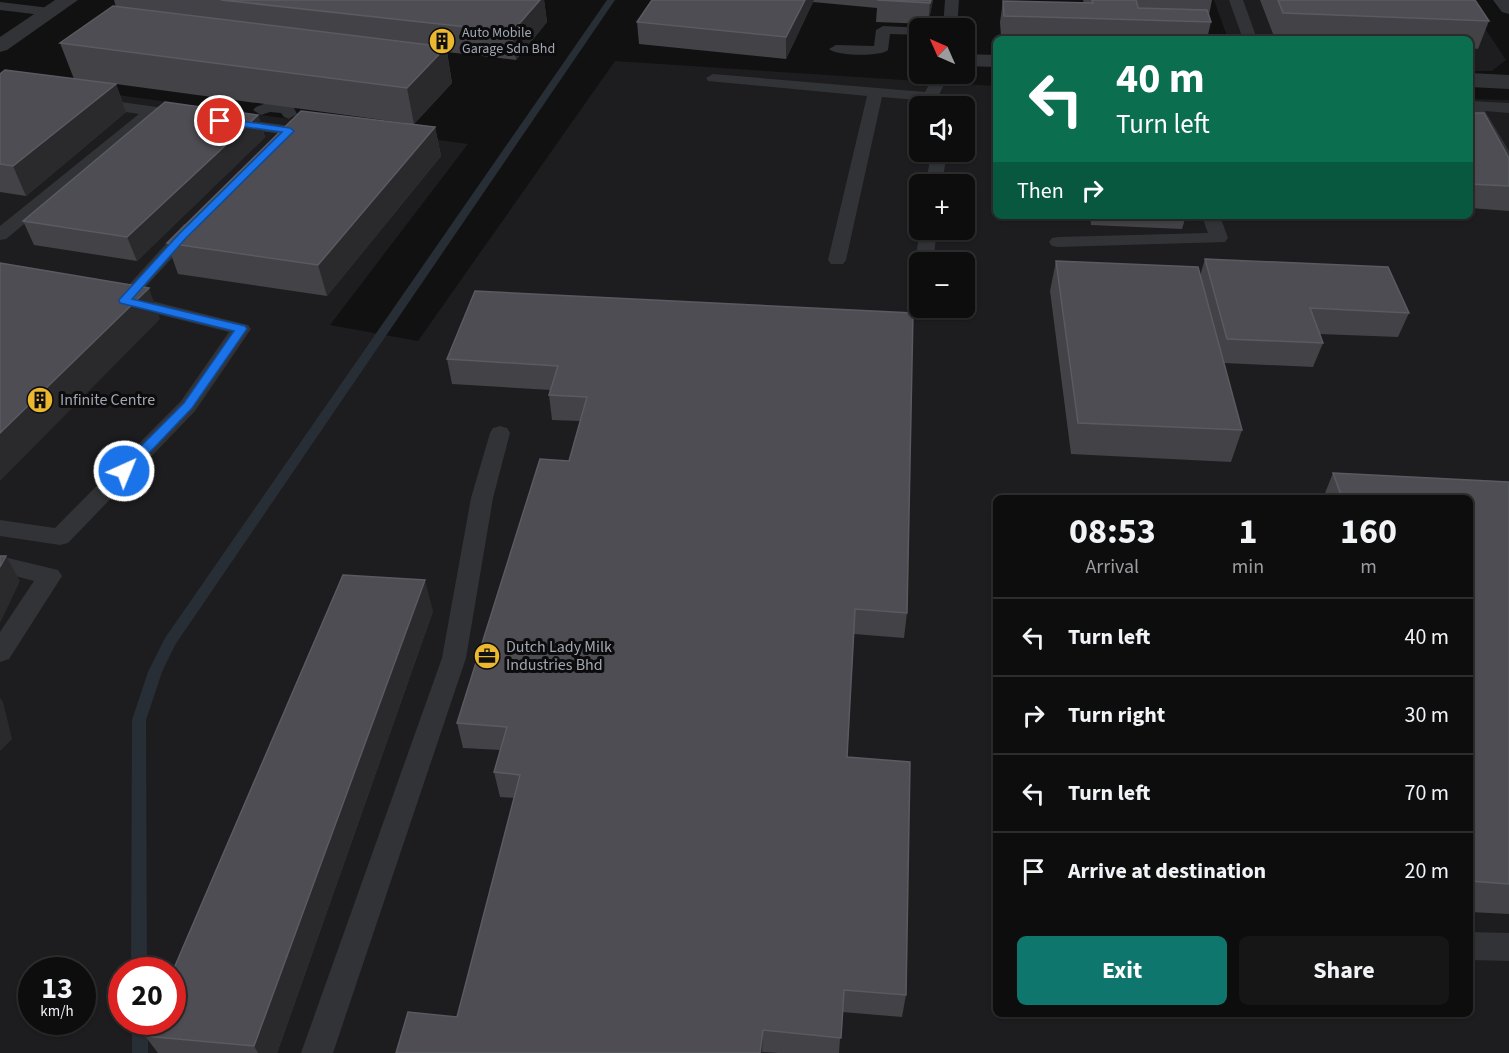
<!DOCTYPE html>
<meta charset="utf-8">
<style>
:root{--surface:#0d0d0e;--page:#161617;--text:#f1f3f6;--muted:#9a9c9e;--line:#2d2d2e;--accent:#0f766e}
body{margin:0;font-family:"Source Sans 3",sans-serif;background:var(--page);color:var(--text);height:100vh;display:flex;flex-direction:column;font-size:22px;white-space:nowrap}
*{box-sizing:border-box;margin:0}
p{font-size:20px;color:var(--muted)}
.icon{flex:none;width:33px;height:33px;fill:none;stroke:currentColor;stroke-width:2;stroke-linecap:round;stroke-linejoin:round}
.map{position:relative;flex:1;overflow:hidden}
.details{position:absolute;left:993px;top:495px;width:480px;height:522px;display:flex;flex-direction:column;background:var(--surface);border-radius:9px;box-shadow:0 2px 4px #0004,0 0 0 2px var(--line)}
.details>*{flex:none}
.top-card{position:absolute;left:993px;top:36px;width:480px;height:183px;border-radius:9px;box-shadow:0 2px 4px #0004,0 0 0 2px var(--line);background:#0b6e4f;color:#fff;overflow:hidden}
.needle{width:39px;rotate:315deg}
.controls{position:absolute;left:909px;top:18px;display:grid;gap:12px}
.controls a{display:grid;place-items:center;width:66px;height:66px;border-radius:9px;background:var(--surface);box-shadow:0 2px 4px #0004,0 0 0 2px var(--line);font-size:30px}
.speed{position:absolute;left:18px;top:957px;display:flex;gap:12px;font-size:30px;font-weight:700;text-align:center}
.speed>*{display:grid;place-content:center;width:78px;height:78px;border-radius:50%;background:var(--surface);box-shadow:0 2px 4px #0004,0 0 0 2px var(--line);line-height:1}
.speed small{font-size:15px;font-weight:400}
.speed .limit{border:9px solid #d22;background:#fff;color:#111}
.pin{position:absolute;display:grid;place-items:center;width:51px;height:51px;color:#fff;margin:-26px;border:3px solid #fff;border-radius:50%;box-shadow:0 2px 6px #0007}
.me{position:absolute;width:66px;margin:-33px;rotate:44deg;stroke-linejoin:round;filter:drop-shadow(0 0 4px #0008)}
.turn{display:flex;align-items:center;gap:21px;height:126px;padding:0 24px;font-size:27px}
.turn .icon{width:78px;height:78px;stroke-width:2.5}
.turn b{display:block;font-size:42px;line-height:51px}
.then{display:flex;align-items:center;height:57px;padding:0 24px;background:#0003;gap:12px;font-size:22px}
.eta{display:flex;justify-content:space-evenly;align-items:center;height:102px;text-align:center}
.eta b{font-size:36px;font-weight:700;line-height:42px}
.primary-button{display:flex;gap:12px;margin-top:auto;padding:12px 24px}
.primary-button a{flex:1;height:69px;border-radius:9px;background:var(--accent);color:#fff;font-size:24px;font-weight:700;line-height:69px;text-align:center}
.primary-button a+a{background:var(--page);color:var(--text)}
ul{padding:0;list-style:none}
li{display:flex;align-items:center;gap:18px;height:78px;padding:0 24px;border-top:2px solid var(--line)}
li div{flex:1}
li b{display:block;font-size:22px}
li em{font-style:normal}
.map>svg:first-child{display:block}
.built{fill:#1d1d1f;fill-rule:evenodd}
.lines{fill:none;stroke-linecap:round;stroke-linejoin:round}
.stream{fill:#282e35;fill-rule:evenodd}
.lane{fill:#323337;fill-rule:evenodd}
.street{fill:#323337;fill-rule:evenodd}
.wall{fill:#424247}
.shaded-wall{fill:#2a2a2d}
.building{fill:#4d4d53;stroke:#5a5b62;stroke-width:1.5}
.route{fill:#1a73e8;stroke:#114b97;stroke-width:1.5}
.labels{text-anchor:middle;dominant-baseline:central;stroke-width:6;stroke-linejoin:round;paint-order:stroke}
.far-poi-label{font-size:14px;fill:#a2a6b3;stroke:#0c0c0d;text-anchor:start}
.poi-label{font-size:16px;fill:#a2a6b3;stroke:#0c0c0d;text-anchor:start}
</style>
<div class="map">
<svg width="1509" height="1053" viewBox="0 0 1509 1053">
<rect width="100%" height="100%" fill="#111112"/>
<!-- built -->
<g class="built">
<polygon points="1214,0 1466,0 1506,60 1492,71 1470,71 1470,39 1228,39"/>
<path d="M615,61l381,25v130h474v-117l39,1v953h-1509v-972l3,-2 465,65 -138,181 88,16zM920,106h44v46h-44zM920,184h44v46h-44zM920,262h44v46h-44zM996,498h474v516h-474zM32,970h50v52h-50zM122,970h50v52h-50z"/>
</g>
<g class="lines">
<!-- stream -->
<g class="stream">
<polygon points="607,0 615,0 175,645 162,672 146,720 147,970 131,970 132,720 148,672 165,638"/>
<rect x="132" y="1022" width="16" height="31"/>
</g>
<!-- lane -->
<g class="lane">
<polygon points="945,0 959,0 957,28 943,28"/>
<polygon points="1229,0 1243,0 1257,39 1243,39"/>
<polygon points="0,2 50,8 57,12 50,16 0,10"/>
<path d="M883,26l42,2h-5v7l-30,-1 -2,16c-7,7 -52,6 -59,-1l7,-4 38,1 2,-16z"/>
<polygon points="713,74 925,92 935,74 949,74 939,95 946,97 953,106 938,106 929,101 882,97 846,260 843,264 831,264 828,260 867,96 708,81 706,78"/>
<polygon points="93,98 185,111 193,116 185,121 155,116 6,239 0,240 0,226 139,114 88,106 85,103 88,100"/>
<polygon points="1470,101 1509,103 1509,113 1485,111 1509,151 1509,169 1501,164 1470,112"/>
<polygon points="269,102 293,106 297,114 289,119 284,117 281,113 270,112 261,115 253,110 256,107"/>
<polygon points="233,118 313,129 321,134 313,139 227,126 225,123"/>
<polygon points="931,152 947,152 942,184 926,184"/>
<polygon points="1202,216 1220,216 1228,238 1225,242 1058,247 1052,246 1049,242 1052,238 1058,237 1208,233"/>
<polygon points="190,223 196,224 199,228 196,232 136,297 248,325 251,329 195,411 68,543 60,545 0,536 0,520 55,528 181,401 229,332 117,304 115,300 184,224"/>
<polygon points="920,230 937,230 933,262 920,262 920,266 915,262"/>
<polygon points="500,426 507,428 510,433 493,498 466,658 333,1053 301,1053 442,658 471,498 490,433 493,428"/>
<polygon points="0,556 58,570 62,576 9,659 0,662 0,632 34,581 0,572"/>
<polygon points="1470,932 1509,933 1509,961 1470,960"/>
</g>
<!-- street -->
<g class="street">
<polygon points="55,0 78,0 7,50 0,52 0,37"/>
<polygon points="1493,0 1509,0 1509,14 1502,12"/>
<polygon points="964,54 996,55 996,67 964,66"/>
<polygon points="1470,73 1509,75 1509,89 1470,87"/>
</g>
</g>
<!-- wall -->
<g class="wall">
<polygon points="114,0 544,0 547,22 516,60 447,52 452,83 414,124 435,127 441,156 327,296 178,274 167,243 405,123 116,84 126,112 26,196 0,192 0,74 74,79 60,43 116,7"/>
<polygon points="652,0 933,0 928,24 876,22 877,8 813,2 786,59 639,44 637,22"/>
<polygon points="1083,0 1212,0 1209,15 1211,22 1207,39 1060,39 1001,37 1000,22 1003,1 1084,3"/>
<polygon points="1260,0 1475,0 1489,21 1478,49 1470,48 1470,39 1275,39"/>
<polygon points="1470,113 1509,158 1509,211 1470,208"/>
<polygon points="258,115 265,137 137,261 34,245 23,221"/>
<polygon points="1090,216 1186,216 1182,229 1091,225"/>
<polygon points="1205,259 1409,313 1398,337 1319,334 1323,343 1313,367 1224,363 1242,430 1231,462 1071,454 1050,291 1056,261 1200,276"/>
<polygon points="475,291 907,613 904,638 854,634 847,757 906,995 902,1017 842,1012 839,1053 778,1053 762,1052 762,1053 396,1053 457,1017 514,798 500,797 494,772 500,750 463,748 457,723 569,461 580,421 552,420 549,395 550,390 452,384 447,359"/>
<polygon points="1333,473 1509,482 1509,914 1470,912 1470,498 1323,498"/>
<polygon points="433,611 277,1053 158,1053 145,1036"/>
</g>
<!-- shaded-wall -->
<g class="shaded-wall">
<polygon points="540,0 544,0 547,22 516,60 512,32"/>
<polygon points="805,0 814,0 813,2 786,59 786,37"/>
<polygon points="931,0 933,0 928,24 930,3"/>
<polygon points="446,47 452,83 414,124 407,88"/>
<polygon points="116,84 126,112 26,196 13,166"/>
<polygon points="258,115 265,137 137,261 127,237"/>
<polygon points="435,127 441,156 327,296 318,265"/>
<polygon points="149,288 160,319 0,481 0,433"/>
<polygon points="6,556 20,581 0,623 0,567"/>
<polygon points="425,580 433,611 277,1053 258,1053 254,1046"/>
<polygon points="0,698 3,702 12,739 0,751"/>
<polygon points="763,1030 762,1053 760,1053"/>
</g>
<!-- building -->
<g class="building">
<polygon points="221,0 540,0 512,32"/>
<polygon points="652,0 805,0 786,37 637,22"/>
<polygon points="877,0 931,0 930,3"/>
<polygon points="1092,0 1136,0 1138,8 1207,10 1211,22 1004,16 1003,1 1093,3"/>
<polygon points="1278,0 1475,0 1489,21 1283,13"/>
<polygon points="113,6 446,47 407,88 60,43"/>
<polygon points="5,70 116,84 13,166 0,164 0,74"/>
<polygon points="165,102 258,115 127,237 23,221"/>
<polygon points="301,111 435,127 318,265 167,243"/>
<polygon points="1470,113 1484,113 1509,158 1509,186 1470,184"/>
<polygon points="1205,259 1388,267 1409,313 1310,308 1323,343 1227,339"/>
<polygon points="1056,261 1198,267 1242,430 1078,423"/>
<polygon points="0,263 149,288 0,433"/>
<polygon points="475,291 913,313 907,613 855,609 847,757 910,762 906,995 844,990 841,1038 763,1030 760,1053 396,1053 408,1012 457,1017 520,775 494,772 507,727 457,723 540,459 569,461 587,397 549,395 558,366 447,359"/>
<polygon points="1333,473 1509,482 1509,884 1470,881 1470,498 1342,498"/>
<polygon points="0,556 6,556 0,567"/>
<polygon points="343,575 425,580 254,1046 145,1036 152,1022 172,1022 172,973"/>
</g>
<!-- route -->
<polygon class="route" points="220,118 290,128 294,131 186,238 132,299 245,326 247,329 192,408 129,474 119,474 117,471 119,468 184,403 234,331 120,303 119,300 179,234 282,132 217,123 217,119"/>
<!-- icons -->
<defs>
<symbol id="building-disc" viewBox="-11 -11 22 22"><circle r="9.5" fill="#ecb82f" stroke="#0c0c0d"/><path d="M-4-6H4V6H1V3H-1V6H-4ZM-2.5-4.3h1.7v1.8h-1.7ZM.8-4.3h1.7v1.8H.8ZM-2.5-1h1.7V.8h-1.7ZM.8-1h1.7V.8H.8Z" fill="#111"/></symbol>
<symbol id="office-disc" viewBox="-11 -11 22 22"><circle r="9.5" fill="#ecb82f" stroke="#0c0c0d"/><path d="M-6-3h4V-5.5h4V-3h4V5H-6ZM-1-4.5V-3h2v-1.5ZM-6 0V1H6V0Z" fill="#111"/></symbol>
</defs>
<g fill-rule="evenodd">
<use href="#building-disc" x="427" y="26" width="30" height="30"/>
<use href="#building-disc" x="25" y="385" width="30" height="30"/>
<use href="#office-disc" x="472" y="641" width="30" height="30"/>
</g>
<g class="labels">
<!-- far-poi labels -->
<g class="far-poi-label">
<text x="462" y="33">Auto Mobile<tspan x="462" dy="16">Garage Sdn Bhd</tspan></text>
</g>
<!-- poi labels -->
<g class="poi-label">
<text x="60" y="400">Infinite Centre</text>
<text x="506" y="647">Dutch Lady Milk<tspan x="506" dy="18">Industries Bhd</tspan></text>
</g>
</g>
</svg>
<div class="controls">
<a><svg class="needle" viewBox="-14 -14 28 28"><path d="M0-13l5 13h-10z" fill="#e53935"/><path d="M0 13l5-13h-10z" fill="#9a9c9e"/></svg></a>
<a><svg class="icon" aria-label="sound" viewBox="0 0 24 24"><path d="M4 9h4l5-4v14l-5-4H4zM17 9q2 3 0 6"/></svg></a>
<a>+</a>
<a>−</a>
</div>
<div class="speed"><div>13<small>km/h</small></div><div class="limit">20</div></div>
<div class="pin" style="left:220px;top:121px;background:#d93025"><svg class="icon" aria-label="arrive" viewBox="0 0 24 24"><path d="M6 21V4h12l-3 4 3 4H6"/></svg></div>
<svg class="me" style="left:124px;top:471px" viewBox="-20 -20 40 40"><circle r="17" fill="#1a73e8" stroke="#fff" stroke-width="3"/><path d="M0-11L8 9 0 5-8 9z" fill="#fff"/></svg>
<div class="top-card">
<div class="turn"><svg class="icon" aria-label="left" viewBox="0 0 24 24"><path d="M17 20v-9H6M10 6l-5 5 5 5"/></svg><div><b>40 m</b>Turn left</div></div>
<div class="then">Then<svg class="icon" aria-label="right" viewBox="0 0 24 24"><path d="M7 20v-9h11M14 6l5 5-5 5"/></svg></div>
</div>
<section class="details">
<div class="eta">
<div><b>08:53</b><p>Arrival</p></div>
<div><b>1</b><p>min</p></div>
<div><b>160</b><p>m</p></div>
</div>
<ul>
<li><svg class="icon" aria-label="left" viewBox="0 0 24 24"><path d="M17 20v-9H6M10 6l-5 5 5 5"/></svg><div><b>Turn left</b></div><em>40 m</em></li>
<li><svg class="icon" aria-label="right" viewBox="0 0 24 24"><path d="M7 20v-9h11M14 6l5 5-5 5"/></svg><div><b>Turn right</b></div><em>30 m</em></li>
<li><svg class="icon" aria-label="left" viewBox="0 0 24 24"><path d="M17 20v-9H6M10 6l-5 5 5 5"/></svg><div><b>Turn left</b></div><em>70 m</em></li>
<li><svg class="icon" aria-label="arrive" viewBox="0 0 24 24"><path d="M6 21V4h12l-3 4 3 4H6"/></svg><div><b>Arrive at destination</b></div><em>20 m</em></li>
</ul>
<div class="primary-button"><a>Exit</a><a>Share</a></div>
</section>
</div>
